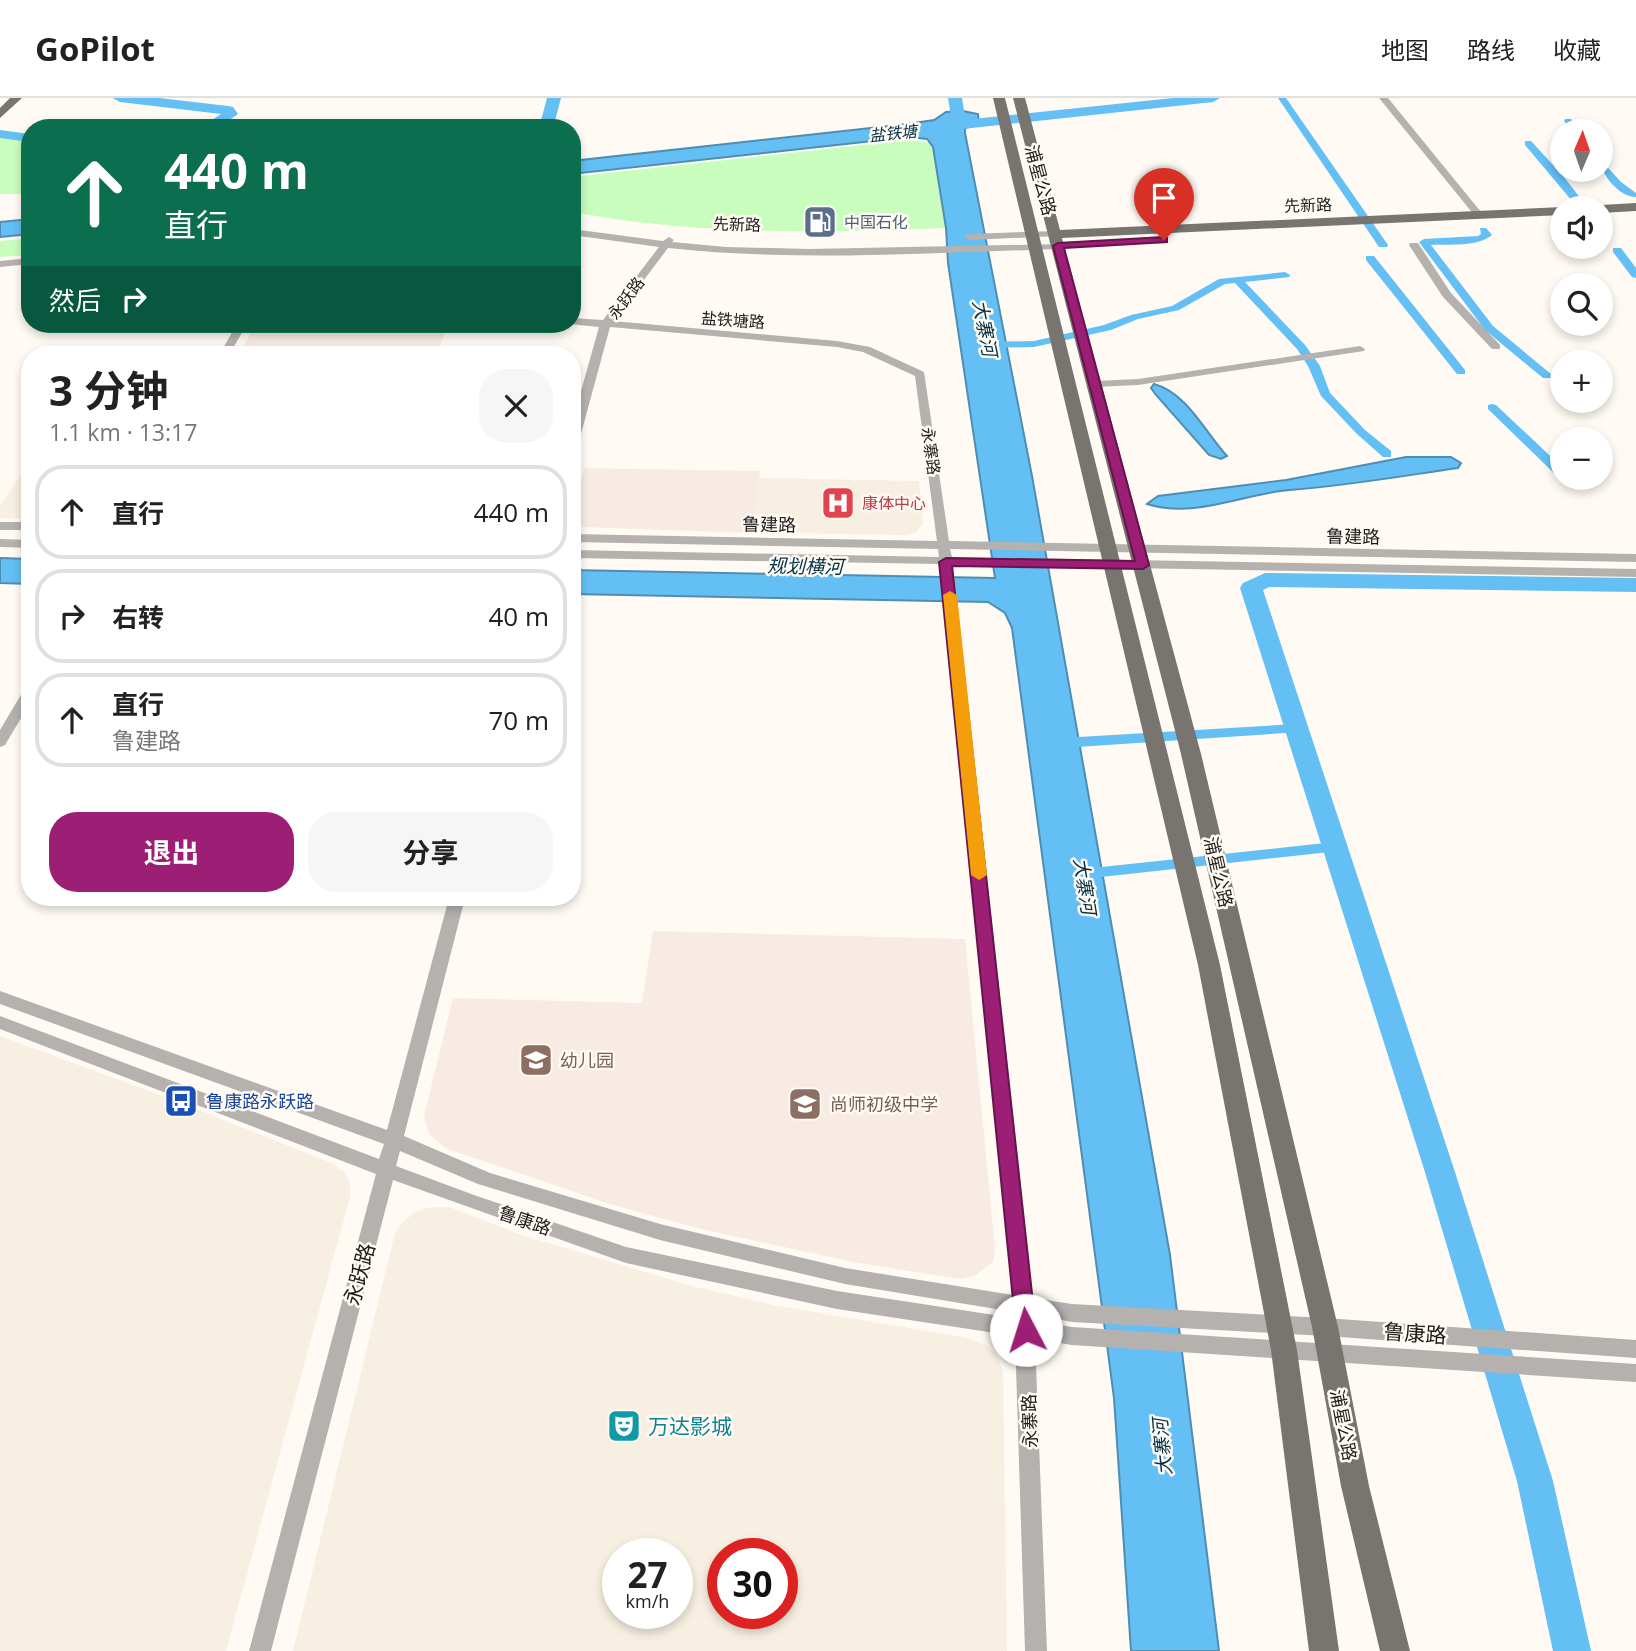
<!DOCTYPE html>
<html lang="zh">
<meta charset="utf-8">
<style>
:root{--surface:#fff;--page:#f6f6f6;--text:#222;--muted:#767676;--line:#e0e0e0;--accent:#9c1f75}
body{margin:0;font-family:"Open Sans","Noto Sans SC",sans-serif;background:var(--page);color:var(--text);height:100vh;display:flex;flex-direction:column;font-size:26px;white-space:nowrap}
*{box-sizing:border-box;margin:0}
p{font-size:23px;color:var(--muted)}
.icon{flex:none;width:38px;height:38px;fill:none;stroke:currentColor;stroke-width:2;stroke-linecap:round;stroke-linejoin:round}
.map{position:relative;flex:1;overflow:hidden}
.details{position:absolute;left:21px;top:248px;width:560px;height:560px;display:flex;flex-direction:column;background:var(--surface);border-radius:28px;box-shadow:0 4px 10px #0003}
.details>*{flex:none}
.banner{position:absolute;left:21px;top:21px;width:560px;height:214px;border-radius:28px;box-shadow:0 4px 10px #0003;background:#0b6e4f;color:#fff;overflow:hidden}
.needle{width:46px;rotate:2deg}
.buttons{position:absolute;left:1550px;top:21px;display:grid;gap:14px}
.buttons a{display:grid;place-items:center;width:63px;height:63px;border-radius:50%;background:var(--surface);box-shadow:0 4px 10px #0003;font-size:35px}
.speed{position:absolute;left:602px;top:1440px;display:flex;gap:14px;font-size:35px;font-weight:700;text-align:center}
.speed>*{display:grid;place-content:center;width:91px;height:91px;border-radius:50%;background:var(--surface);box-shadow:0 4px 10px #0003;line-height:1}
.speed small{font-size:18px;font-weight:400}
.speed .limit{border:10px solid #d22;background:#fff;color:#111}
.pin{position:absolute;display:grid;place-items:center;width:60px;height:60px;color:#fff;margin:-72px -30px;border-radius:50% 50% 50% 0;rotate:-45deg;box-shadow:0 0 7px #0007}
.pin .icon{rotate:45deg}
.me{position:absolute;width:77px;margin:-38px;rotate:355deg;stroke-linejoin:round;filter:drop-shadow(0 0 5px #0008)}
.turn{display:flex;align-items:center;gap:24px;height:147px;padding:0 28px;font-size:32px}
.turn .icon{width:91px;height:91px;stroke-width:2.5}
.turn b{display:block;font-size:49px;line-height:60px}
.then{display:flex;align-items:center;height:66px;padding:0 28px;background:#0003;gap:14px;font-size:26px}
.round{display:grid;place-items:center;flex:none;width:74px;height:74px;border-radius:28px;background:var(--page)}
.headline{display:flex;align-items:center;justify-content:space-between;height:119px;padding:0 28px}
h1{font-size:42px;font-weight:700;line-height:52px}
.button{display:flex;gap:14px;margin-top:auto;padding:14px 28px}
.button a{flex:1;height:80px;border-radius:28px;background:var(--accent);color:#fff;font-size:28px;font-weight:700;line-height:80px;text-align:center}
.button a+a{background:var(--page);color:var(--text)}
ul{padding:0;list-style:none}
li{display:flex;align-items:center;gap:21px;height:94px;margin:0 14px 10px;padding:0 14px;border:4px solid var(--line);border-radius:28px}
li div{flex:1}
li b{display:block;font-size:26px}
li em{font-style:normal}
header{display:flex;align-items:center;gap:42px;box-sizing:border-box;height:98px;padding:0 35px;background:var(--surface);border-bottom:2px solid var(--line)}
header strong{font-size:33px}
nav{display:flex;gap:38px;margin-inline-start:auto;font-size:24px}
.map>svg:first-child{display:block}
.built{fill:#f7efe1;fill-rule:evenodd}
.education{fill:#f8ebe3}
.green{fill:#c9fdbd}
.water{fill:#63bff4;stroke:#4e8eb3;stroke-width:2}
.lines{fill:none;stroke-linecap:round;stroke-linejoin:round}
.canal{fill:#63bff4;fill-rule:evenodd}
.river{fill:#63bff4;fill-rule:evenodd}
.minor{fill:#b4b1af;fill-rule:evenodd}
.major{fill:#78746f;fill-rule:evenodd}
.wall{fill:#c1bdb8}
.building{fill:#e0dcd6;stroke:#9d9a96;stroke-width:2}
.route{fill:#9c1f75;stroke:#65144c;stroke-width:2}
.slow{fill:#f59e0b}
.labels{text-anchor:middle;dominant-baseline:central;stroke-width:5;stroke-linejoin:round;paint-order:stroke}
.far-water-label{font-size:16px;font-style:italic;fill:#042f44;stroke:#fffbf4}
.far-street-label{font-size:16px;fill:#1e1c1a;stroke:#fffbf4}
.far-service-label{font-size:16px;fill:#4e5e75;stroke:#fffbf4;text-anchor:start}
.far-health-label{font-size:16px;fill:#be3a42;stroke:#fffbf4;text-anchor:start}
.street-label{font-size:18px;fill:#1e1c1a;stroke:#fffbf4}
.education-label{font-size:18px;fill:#785e54;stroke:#fffbf4;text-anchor:start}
.transit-label{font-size:18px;fill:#164399;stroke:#fffbf4;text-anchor:start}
.water-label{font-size:19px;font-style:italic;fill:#042f44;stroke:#fffbf4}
.near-street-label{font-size:21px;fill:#1e1c1a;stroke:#fffbf4}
.near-culture-label{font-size:21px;fill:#0d838f;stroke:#fffbf4;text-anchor:start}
</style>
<header>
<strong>GoPilot</strong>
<nav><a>地图</a><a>路线</a><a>收藏</a></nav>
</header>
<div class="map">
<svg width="1636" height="1553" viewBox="0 0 1636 1553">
<rect width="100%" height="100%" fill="#fffbf4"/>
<!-- built -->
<g class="built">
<polygon points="24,372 30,372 30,421 0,420 0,408"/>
<polygon points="759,380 919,383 923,426 916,434 908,437 753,435"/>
<polygon points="0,938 171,1001 334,1066 345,1075 350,1085 350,1099 226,1553 0,1553"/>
<path d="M432,1109h17l73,28 170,51 82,19 194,33 18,7 10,9 7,17 4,280h-714l102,-418 9,-12 13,-10zM618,1456h59v60h-59zM723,1456h59v60h-59z"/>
</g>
<!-- education -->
<g class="education">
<polygon points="256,226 449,226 436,257 238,257"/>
<polygon points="584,370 760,373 753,435 580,429 574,425 572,417"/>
<polygon points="653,833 965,841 995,1150 993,1164 974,1178 960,1181 858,1165 701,1131 613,1107 445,1050 429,1036 424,1018 453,900 642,905"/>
</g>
<!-- green -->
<g class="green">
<polygon points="0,39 30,43 30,96 0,96"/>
<path d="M908,42l19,2 6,5 13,81c-125,5 -249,7 -374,-16v-35z"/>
<polygon points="30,140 30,157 0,159 0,143"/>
</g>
<!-- water -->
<g class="water">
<polygon points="963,13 978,16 979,27 965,30 965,35 1032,378 1170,1157 1219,1553 1131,1553 1114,1300 1012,530 1005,515 988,504 572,496 572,472 995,480 948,165 946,130 933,49 927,41 909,39 572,76 572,63 907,26 934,22 946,14"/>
<polygon points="30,121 30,136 0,139 0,124"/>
<path d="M1154,286c33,9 51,48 73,72l-6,3 -12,-4 -53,-60 -5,-7z"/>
<path d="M1406,359h45l10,6 -3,5c-56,8 -112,18 -169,22 -46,4 -96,29 -142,14l11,-8 128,-16z"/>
<polygon points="0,460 30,461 30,486 0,485"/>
</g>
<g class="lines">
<!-- canal -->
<g class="canal">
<polygon points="1278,0 1286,0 1388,147 1387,149 1379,149"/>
<polygon points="1565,21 1571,21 1580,33 1572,33 1564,23"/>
<polygon points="1525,43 1531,43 1564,79 1588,110 1578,110 1525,47"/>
<path d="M1601,62l20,22 15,11v4c-16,0 -35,-21 -35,-37z"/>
<polygon points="1601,127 1609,133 1609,137 1601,136"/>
<path d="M1480,130h6l6,7c-14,12 -42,9 -61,10l62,81 58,48v4h-8l-58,-48 -66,-88 5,-3 54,-3 3,-2z"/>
<polygon points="1613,150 1621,150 1636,170 1636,180 1632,179 1613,154"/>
<polygon points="1366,158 1374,158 1465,272 1465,276 1457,276 1366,162"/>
<polygon points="1285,174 1290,177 1289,179 1245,184 1305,247 1320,268 1330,295 1365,332 1391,353 1391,359 1383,359 1357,336 1321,298 1308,268 1297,251 1235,185 1225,186 1179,212 1138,221 1111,232 1034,249 989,250 984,247 989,244 1034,243 1104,227 1131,217 1172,208 1219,181"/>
<polygon points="1492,306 1496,307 1563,370 1563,380 1566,380 1559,380 1488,311 1488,307"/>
<polygon points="1295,626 1302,631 1300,634 1062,650 1055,645 1062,640"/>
<polygon points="1334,744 1339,745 1342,749 1339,753 1083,781 1075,776 1083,771"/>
</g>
<!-- river -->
<g class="river">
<polygon points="113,0 159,0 228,8 233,9 238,16 218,30 200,30 221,16 120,4"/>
<polygon points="547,0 561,0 553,30 539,30"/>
<polygon points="948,0 962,0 965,19 963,22 1173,0 1220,0 1213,4 953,32 954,40 947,44 942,43 936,29 951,18"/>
<polygon points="0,32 30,36 30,44 0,40"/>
<polygon points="1265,475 1636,480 1636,494 1269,489 1263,492 1454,1071 1553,1383 1591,1553 1553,1553 1517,1383 1424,1071 1240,490 1243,485"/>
</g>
<!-- minor -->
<g class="minor">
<polygon points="1379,0 1388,0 1481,114 1481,118 1475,118"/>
<path d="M572,131l91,12 6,-4 5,3 -2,2 54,5 83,2 253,-5 1,2 -5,3c-130,4 -260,13 -390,-1l-55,73 224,20 33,6 54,25 25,169 687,13v8l-686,-13 2,8 684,12v8l-683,-12 80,733 39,6 253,14 311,22v18l-311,-22 -253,-14 -38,-7v6l38,6 564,37v18l-564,-37 -37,-6 12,312h-22l-10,-315 -178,-27 -211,-46 -233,-83 -122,471h-22l127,-477 -376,-145v-13l379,143 5,-15 -384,-140v-13l387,139 62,-232h16l-61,238 86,37 170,51 185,44 168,27 -73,-731 -368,-6v-8l367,7 -1,-8 -366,-7v-8l365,7 -22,-165 -52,-24 -26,-5 -227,-20 -32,118 -6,3v-25l27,-96 -29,-3 2,-6 31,2 56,-73 -87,-12zM400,1053l78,33 182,56 185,44 169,28v6l-177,-27 -211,-44 -152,-52 -78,-29z"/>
<polygon points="1055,133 1060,136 1058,138 969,142 964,139 969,136"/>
<polygon points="1410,145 1418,145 1451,195 1500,247 1500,251 1492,251 1443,199 1409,147"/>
<polygon points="30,160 30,166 0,169 0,163"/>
<polygon points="237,226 247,226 229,257 219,257"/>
<polygon points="1360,248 1365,251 1364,253 1138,287 1095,289 1089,286 1095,283 1138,281"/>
<rect x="0" y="424" width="30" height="8"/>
<polygon points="0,441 30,442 30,450 0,449"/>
<polygon points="30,589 30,605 5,647 0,649 0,632 25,590"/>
</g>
<!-- major -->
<g class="major">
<polygon points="10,0 22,0 0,20 0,10"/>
<polygon points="993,0 1005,0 1220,867 1297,1252 1339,1553 1309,1553 1271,1252 1198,867"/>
<polygon points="1013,0 1025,0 1060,132 1563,109 1567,110 1563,110 1563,117 1062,140 1201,656 1338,1229 1369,1388 1410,1553 1380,1553 1341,1388 1312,1229 1181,656"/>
<polygon points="1636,105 1636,113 1601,115 1601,110 1595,110 1601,107"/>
</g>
</g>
<!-- wall -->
<polygon class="wall" points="808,114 832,115 831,130 807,130"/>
<!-- building -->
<polygon class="building" points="808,114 832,115 831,126 807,126"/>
<!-- route -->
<polygon class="route" points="1164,139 1167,140 1167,144 1064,150 1149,467 1143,471 952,468 1036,1232 1033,1238 1026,1241 1019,1238 1016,1232 939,464 946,460 1135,463 1053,148 1058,145"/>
<!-- slow -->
<polygon class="slow" points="950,493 957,497 987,777 979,782 971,777 943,497"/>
<!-- icons -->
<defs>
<symbol id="fuel-square" viewBox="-11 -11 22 22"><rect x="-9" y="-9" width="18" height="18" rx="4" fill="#5c6f8a" stroke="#fffbf4"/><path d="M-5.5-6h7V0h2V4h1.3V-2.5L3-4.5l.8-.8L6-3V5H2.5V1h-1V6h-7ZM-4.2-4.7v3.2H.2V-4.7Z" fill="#fff"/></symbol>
<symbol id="hospital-square" viewBox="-11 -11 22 22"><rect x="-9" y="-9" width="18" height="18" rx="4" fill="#e0444e" stroke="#fffbf4"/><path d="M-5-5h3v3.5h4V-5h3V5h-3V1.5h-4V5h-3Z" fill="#fff"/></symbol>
<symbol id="school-square" viewBox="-11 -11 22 22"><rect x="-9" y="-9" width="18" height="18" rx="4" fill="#8d6e63" stroke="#fffbf4"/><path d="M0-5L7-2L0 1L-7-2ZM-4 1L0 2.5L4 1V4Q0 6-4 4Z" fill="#fff"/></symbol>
<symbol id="bus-square" viewBox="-11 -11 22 22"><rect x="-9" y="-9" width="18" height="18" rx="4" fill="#1a4fb4" stroke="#fffbf4"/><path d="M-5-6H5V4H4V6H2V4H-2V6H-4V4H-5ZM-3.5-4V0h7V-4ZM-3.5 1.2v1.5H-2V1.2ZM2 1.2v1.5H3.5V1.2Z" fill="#fff"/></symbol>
<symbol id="theatre-square" viewBox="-11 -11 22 22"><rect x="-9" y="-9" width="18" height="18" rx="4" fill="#0f9aa8" stroke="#fffbf4"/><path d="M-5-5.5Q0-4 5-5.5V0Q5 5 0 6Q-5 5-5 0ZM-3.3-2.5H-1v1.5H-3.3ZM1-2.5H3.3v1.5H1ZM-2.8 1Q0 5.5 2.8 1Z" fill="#fff"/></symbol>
</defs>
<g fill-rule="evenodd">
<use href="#fuel-square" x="801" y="105" width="38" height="38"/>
<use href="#hospital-square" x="819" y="386" width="38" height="38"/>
<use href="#school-square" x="517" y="943" width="38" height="38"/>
<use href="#bus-square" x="162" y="984" width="38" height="38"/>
<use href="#school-square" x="786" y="987" width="38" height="38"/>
<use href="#theatre-square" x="605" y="1309" width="38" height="38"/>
</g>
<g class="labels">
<!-- far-water labels -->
<g class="far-water-label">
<text transform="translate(893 35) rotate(-6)">盐铁塘</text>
</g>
<!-- far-street labels -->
<g class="far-street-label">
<text transform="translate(1308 107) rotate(-2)">先新路</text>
<text transform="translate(737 126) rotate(2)">先新路</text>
<text transform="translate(626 200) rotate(-53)">永跃路</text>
<text transform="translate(733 222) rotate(4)">盐铁塘路</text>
<text transform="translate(931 353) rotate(82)">永寨路</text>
</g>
<!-- far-service labels -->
<g class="far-service-label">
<text x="844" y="124">中国石化</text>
</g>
<!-- far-health labels -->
<g class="far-health-label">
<text x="862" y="405">康体中心</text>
</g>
<!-- street labels -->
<g class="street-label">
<text transform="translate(1041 82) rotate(75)">浦星公路</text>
<text transform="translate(769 426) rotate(1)">鲁建路</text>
<text transform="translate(1353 438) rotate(1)">鲁建路</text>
<text transform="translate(1219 774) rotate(77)">浦星公路</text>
<text transform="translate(525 1122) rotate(19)">鲁康路</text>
<text transform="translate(1029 1323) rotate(-92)">永寨路</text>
<text transform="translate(1344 1327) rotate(79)">浦星公路</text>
</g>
<!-- education labels -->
<g class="education-label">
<text x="560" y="962">幼儿园</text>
<text x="830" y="1006">尚师初级中学</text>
</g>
<!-- transit labels -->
<g class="transit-label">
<text x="206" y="1003">鲁康路永跃路</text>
</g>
<!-- water labels -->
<g class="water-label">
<text transform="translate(985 230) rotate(79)">大寨河</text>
<text transform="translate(805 468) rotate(1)">规划横河</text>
<text transform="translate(1085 788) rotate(81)">大寨河</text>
<text transform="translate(1162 1349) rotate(-95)">大寨河</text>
</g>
<!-- near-street labels -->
<g class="near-street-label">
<text transform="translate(359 1176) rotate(-75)">永跃路</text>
<text transform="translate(1415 1235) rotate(4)">鲁康路</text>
</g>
<!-- near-culture labels -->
<g class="near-culture-label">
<text x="648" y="1328">万达影城</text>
</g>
</g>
</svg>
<div class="buttons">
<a><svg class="needle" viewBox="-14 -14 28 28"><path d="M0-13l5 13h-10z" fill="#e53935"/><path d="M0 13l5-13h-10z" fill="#767676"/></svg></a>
<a><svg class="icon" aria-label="sound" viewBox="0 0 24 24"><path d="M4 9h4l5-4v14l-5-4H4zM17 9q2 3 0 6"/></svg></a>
<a><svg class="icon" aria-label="search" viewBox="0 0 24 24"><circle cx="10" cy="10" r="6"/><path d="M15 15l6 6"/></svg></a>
<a>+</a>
<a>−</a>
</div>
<div class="speed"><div>27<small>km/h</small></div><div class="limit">30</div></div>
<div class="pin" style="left:1164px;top:142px;background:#d93025"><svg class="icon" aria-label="arrive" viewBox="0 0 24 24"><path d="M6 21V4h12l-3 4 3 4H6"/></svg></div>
<svg class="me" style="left:1026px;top:1232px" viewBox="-20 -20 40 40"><circle r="19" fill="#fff"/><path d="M0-13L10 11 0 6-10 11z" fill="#9c1f75"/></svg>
<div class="banner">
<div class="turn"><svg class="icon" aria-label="ahead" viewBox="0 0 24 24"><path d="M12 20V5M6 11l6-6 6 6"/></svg><div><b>440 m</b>直行</div></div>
<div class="then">然后<svg class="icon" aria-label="right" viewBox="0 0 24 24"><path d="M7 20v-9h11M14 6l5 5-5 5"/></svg></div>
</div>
<section class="details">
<div class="headline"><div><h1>3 分钟</h1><p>1.1 km · 13:17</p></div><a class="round"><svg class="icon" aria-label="close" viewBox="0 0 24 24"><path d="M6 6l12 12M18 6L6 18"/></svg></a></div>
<ul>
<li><svg class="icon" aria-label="ahead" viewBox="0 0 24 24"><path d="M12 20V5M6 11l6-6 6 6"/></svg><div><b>直行</b></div><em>440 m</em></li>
<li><svg class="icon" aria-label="right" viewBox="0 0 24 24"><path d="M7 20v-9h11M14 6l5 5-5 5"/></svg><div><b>右转</b></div><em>40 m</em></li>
<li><svg class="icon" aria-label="ahead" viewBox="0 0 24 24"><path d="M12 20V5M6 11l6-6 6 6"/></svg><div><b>直行</b><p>鲁建路</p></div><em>70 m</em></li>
</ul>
<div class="button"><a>退出</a><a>分享</a></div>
</section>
</div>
